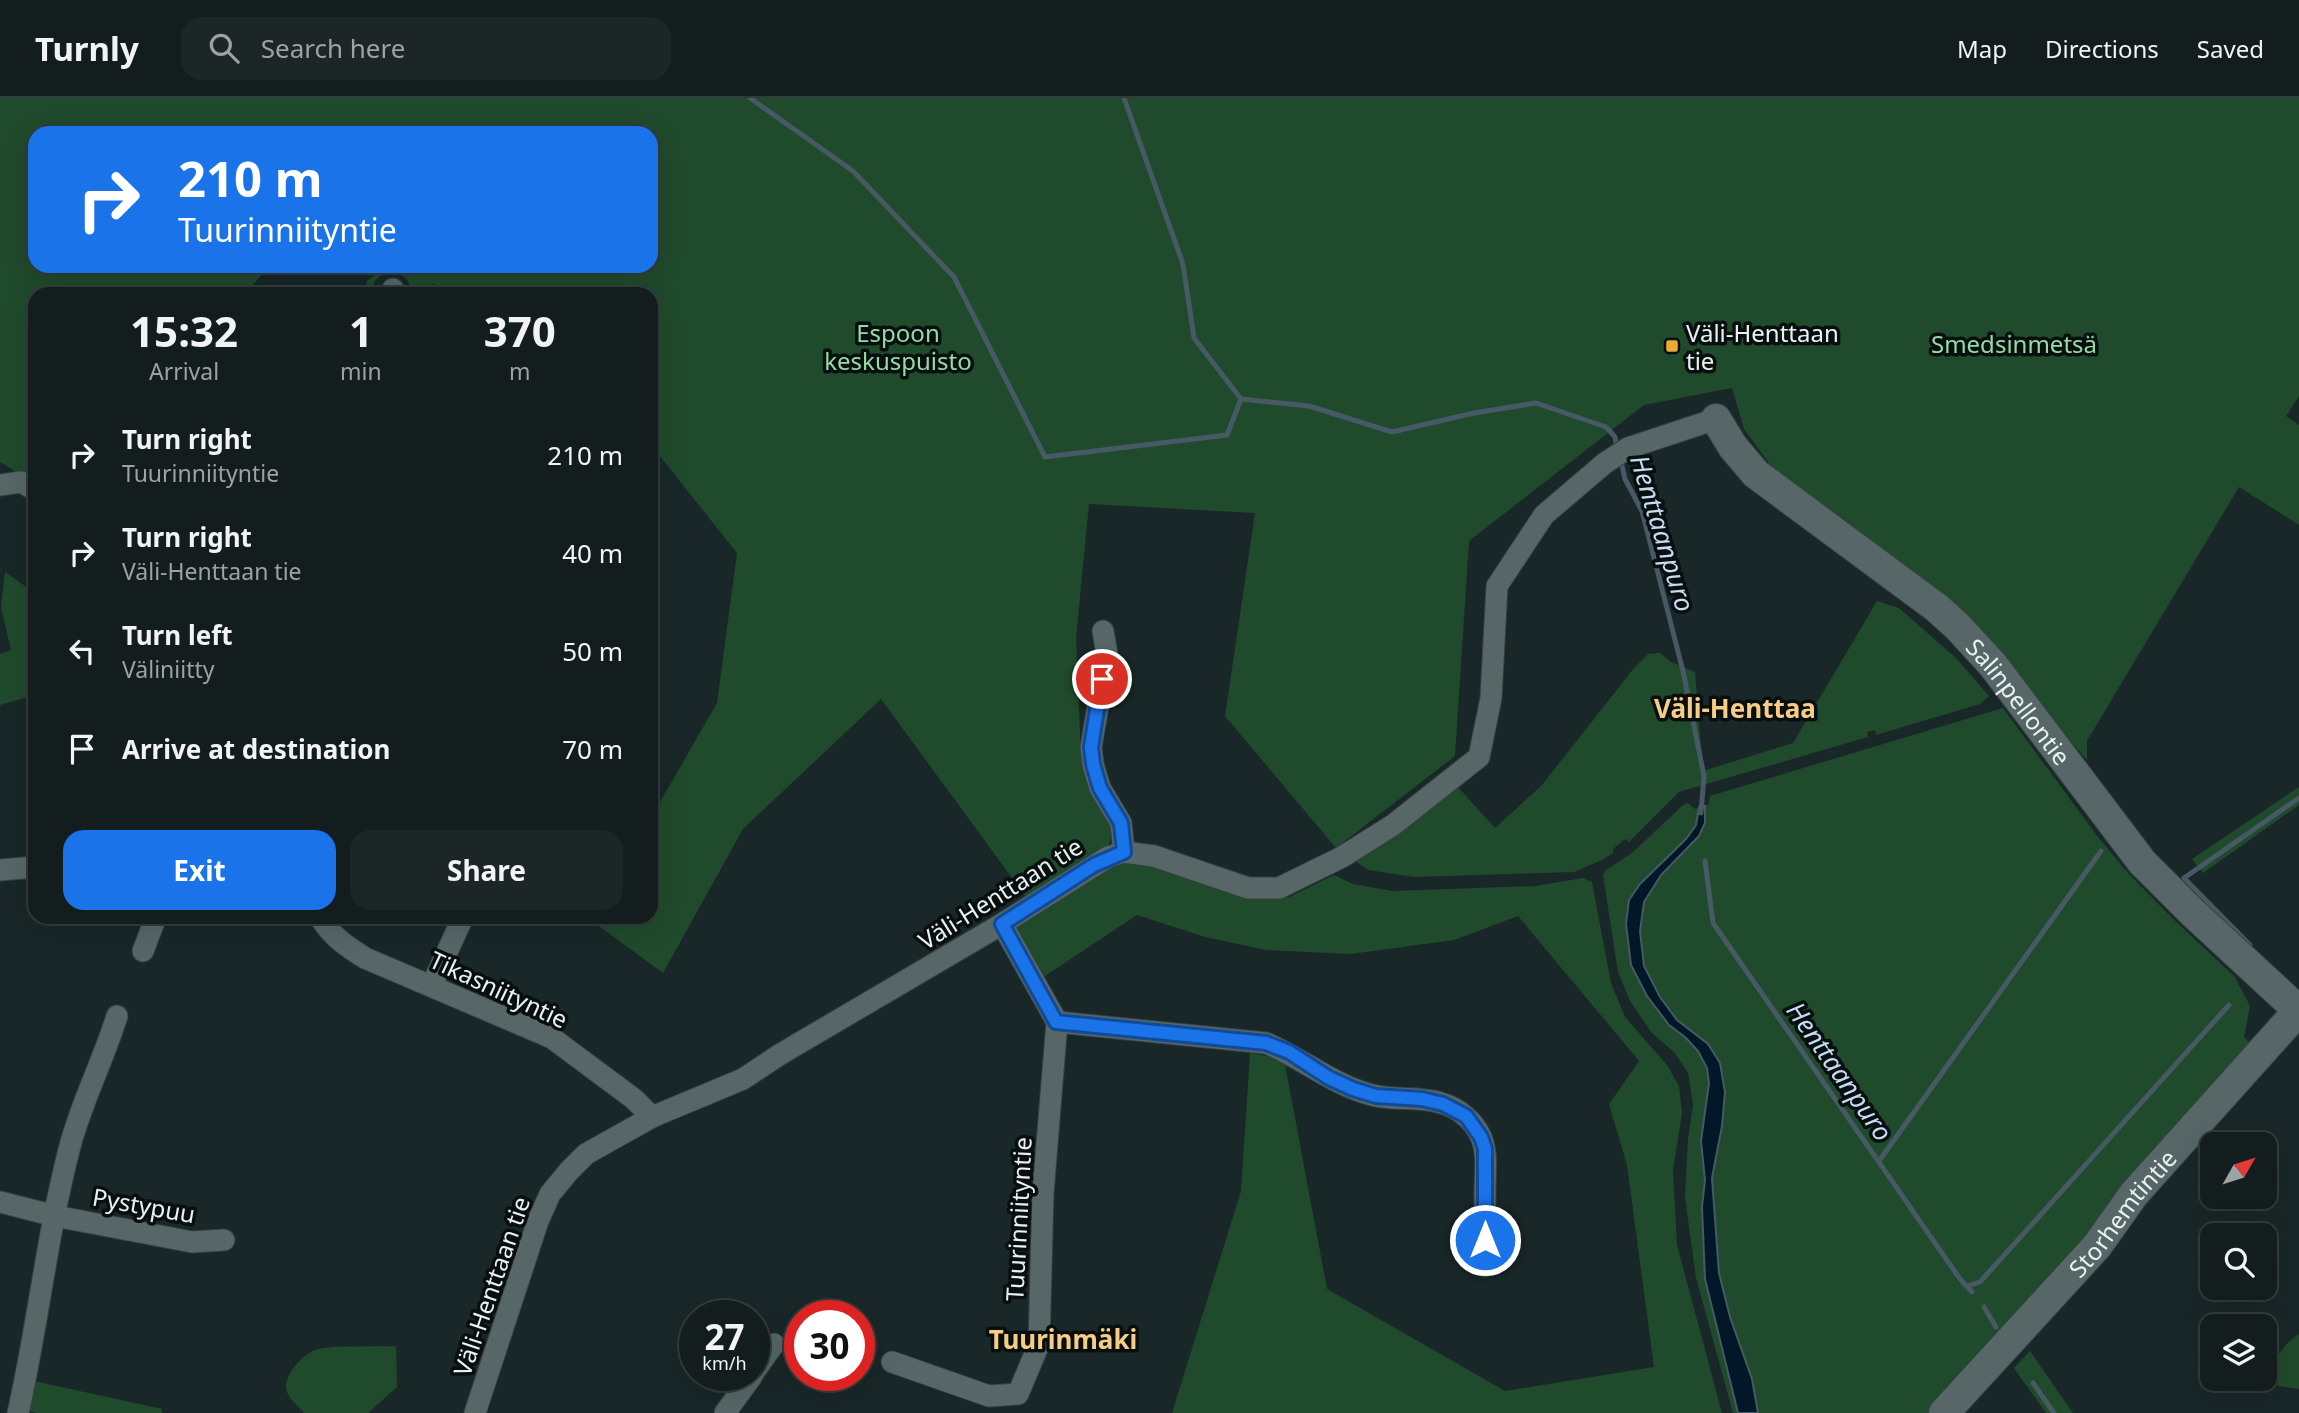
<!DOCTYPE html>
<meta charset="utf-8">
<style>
:root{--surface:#131d1e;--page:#1c2627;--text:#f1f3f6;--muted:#9da2a4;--line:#323b3c;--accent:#1a73e8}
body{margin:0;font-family:"Noto Sans",sans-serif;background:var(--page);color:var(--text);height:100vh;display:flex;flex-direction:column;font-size:26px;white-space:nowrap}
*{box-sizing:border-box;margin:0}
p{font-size:23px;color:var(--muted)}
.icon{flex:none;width:38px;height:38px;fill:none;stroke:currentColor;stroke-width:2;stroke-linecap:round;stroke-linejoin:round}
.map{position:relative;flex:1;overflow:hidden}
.details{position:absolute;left:28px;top:189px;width:630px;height:637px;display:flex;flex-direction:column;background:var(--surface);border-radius:21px;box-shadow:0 7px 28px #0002,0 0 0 2px var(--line)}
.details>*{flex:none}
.hud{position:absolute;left:28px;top:28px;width:630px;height:147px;border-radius:21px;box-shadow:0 7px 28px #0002,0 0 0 2px var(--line);background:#1a73e8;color:#fff;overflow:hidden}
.needle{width:46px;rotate:51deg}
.controls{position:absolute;left:2200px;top:1034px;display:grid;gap:14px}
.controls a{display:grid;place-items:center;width:77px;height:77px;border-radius:14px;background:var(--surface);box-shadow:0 7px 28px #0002,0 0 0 2px var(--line);font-size:35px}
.speed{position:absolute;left:679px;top:1202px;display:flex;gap:14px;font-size:35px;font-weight:700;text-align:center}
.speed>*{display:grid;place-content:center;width:91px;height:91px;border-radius:50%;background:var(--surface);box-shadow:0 7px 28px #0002,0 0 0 2px var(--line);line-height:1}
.speed small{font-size:18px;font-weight:400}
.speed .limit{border:10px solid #d22;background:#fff;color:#111}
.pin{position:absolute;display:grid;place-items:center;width:60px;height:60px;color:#fff;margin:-30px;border:4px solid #fff;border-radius:50%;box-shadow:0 2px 7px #0007}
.me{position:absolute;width:77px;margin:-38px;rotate:0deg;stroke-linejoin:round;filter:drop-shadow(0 0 5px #0008)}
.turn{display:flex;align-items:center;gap:24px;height:147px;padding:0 35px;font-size:32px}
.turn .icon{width:91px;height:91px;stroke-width:2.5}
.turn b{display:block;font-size:49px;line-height:60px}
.eta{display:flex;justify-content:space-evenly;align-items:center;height:119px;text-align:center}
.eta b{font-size:42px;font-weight:700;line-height:49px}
.cta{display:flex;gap:14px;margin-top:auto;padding:14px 35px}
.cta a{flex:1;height:80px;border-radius:21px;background:var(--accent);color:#fff;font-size:28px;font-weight:700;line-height:80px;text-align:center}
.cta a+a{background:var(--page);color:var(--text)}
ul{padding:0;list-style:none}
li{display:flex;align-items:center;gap:21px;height:98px;padding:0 35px}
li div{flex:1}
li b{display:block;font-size:26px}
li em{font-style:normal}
header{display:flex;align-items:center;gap:42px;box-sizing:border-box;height:98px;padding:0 35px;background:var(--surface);border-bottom:2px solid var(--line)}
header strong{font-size:33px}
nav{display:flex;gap:38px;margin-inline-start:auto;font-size:24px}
.search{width:490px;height:63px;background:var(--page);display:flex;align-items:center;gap:18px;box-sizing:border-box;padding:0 24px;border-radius:21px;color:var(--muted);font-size:26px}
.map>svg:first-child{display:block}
.green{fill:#204a2c}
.water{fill:#021728;stroke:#475965;stroke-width:2}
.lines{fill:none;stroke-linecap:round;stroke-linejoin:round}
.stream{stroke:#475965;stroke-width:5}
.street-casing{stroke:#364242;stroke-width:23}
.secondary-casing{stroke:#364242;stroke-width:32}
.street{stroke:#576767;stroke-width:21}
.secondary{stroke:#576767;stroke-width:30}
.route-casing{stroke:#114b97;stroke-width:18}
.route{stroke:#1a73e8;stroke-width:12}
.poi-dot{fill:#e8ab37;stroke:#090f0f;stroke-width:2.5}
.labels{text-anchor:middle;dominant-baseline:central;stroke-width:7;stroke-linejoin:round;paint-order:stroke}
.park-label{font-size:24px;fill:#95dba4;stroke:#090f0f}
.poi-label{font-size:24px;fill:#e9f2f2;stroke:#090f0f;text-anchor:start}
.street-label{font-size:24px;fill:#e9f2f2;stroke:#090f0f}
.water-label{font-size:26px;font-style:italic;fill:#c4ddf4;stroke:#090f0f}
.neighbourhood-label{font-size:26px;font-weight:bold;fill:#f6cc86;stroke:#090f0f}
</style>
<header>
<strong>Turnly</strong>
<div class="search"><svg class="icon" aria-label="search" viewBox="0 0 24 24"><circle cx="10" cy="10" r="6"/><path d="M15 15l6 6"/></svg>Search here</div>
<nav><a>Map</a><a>Directions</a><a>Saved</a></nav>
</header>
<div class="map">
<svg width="2299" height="1315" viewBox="0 0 2299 1315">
<rect width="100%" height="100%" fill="#192728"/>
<!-- green -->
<g class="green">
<path d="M0,0h2299v298l-13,20 13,9v100l-60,-38 -152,254v19l-80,-92 -164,-150 -62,-38 -37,-51 -12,-41 -88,17 -175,136 -14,215 -119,92 -111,-132 30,-203 -166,-9 -13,134 5,119 9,32 18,30 6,14 -7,15 -81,49 -145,-198 -138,130 -80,144 -71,-52 2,-4h57v-99l66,-115 20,-150 -86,-108v-151h-207l-10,-11 -12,11h-10c-2,-30 -41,-27 -40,0h-7l2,-13 18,-15h266v-133h-616v133h235l-26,28h-209v189l-35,-21z"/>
<polygon points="5,474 35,495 35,597 0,607 0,556 11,552 1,509"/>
<polygon points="1877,503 1899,510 1957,561 1989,598 1980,606 1876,637 1875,632 1867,634 1868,639 1679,694 1629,744 1625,741 1613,751 1613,755 1604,761 1574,774 1414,779 1368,772 1353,761 1456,687 1495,730 1542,687 1634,570 1648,556 1660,555 1671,564 1695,574 1703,673 1793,645"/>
<polygon points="2003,610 2098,739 2128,775 2171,819 2235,879 2250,908 2244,939 2249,944 2239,964 2074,1157 1930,1315 1733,1315 1696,1180 1685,1099 1688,1041 1693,1007 1688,975 1675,955 1651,934 1630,903 1618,874 1603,777 1606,772 1632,755 1683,707 1688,705 1695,711 1709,706 1710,698"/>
<polygon points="2299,689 2299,707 2203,775 2192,761"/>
<polygon points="1131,761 1169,769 1243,800 1289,799 1334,777 1353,786 1393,793 1535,788 1583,780 1592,784 1611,885 1625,919 1667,967 1679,988 1682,1015 1673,1072 1677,1147 1722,1315 1172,1315 1241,1093 1250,955 1284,961 1327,1191 1505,1293 1654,1269 1627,1067 1609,1006 1639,963 1518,818 1454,842 1351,856 1266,852 1205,839 1137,817 1042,880 1016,830 1102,770"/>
<path d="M2299,1236v55l-20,-3 -11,-11c6,-15 16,-32 31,-41z"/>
<path d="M396,1248l1,41 -29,26h-64c-6,-7 -18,-16 -18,-26 0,-15 17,-32 29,-37 10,-5 67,-3 81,-4z"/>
<polygon points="2030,1253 2073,1315 2046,1315 2014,1270"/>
<polygon points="34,1283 162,1311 162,1315 37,1315 28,1313"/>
</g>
<!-- water -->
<polygon class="water" points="1705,708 1705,725 1699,738 1661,777 1644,804 1640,833 1644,868 1660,899 1677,922 1708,946 1720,965 1725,994 1722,1028 1712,1080 1719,1175 1730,1219 1752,1281 1758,1315 1738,1315 1705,1181 1702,1109 1705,1082 1701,1043 1709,985 1707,970 1698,953 1685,939 1669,927 1647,898 1631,867 1626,826 1629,802 1640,786 1686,741 1696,727 1699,709"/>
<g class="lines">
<!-- stream -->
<g class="stream">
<polyline points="750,0 853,73 954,179 1045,359 1227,337 1241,301"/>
<polyline points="1124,0 1183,166 1194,240 1241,301 1309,308 1392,334 1474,315 1536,305 1606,329 1615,339 1617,350"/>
<polyline points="1621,363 1625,381 1642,413 1683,573 1704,678 1701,715"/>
<polyline points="1705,763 1713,825 1960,1181 1972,1194"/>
<polyline points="2250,847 2184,780 2299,700"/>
<polyline points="1879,1063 2101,753"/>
<polyline points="1968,1188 1980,1184 2229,907"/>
<polyline points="1984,1209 1996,1229"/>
<polyline points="2033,1285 2054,1315"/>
</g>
<defs>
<g id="street">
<polyline points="391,196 393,191"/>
<polyline points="0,387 21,384 35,392"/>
<polyline points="1103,533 1107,556 1091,649 1093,666 1100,690 1121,725 1124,754"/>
<polyline points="0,772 35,769"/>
<path d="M320,819c11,19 26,29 45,41l187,80 82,61 18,18"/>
<polyline points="143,853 156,819"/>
<polyline points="432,887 463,819"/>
<path d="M1057,924l209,21c36,15 67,42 106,52 22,6 47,1 69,8 18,5 33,18 40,34 7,16 4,37 4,54 0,25 0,50 0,75"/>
<polyline points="0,1104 55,1118 192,1144 224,1142"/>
<polyline points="892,1264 989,1298 1018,1296 1039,1246 1043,1095 1057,924 1002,826"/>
<polyline points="754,1274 774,1246"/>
<path d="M18,1315c20,-88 29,-179 52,-267 12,-45 33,-85 47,-130"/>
<polyline points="475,1315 538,1123 550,1096 569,1073 586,1056 652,1019 743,981 779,957 1002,826 1108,759 1124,754 1154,758 1248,790 1279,790 1342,759 1393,727 1479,659 1491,600 1497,488 1544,417 1605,365 1628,350 1716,321"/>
<polyline points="725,1315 752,1278"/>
</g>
<g id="secondary">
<path id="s1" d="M1716,321l17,28 23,27 181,134 20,18 36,39 149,197 50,50 106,98"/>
<path id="s2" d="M1944,1315l153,-167 37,-52 165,-184"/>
</g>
</defs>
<!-- street casing -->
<use href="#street" class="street-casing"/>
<!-- secondary casing -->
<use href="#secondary" class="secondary-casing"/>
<!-- street -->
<use href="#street" class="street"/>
<!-- secondary -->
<use href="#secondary" class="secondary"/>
</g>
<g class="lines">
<defs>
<polyline id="route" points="1102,581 1091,649 1093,666 1100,690 1121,725 1124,754 1094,767 1002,826 1056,924 1266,945 1289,954 1329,980 1353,991 1376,998 1422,1001 1443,1006 1466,1018 1481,1039 1485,1051 1485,1142"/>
</defs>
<!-- route casing -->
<use href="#route" class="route-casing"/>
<!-- route -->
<use href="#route" class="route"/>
</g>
<!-- markers -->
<rect class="poi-dot" x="1665" y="241" width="14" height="14" rx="3.5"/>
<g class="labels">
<!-- park labels -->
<g class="park-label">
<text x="898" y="234">Espoon<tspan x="898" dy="28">keskuspuisto</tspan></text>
<text x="2014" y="245">Smedsinmetsä</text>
</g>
<!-- poi labels -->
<g class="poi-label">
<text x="1686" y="234">Väli-Henttaan<tspan x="1686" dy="28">tie</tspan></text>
</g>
<!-- street labels -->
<g class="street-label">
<text stroke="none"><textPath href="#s1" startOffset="418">Salinpellontie</textPath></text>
<text transform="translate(1000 795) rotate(-32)">Väli-Henttaan tie</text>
<text transform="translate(499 891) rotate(25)">Tikasniityntie</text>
<text transform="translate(144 1107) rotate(10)">Pystypuu</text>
<text stroke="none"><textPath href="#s2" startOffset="268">Storhemtintie</textPath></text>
<text transform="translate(1018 1121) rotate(-87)">Tuurinniityntie</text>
<text transform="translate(491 1188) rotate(-71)">Väli-Henttaan tie</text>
</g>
<!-- water labels -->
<g class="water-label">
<text transform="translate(1663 435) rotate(73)">Henttaanpuro</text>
<text transform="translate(1840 973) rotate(55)">Henttaanpuro</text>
</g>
<!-- neighbourhood labels -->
<g class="neighbourhood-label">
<text x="1735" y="610">Väli-Henttaa</text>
<text x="1063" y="1241">Tuurinmäki</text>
</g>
</g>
</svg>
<div class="controls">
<a><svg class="needle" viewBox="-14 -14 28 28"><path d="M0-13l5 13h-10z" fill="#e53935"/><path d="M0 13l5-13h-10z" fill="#9da2a4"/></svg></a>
<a><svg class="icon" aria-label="search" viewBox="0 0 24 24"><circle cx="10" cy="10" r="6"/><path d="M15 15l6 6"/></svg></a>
<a><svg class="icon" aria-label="layers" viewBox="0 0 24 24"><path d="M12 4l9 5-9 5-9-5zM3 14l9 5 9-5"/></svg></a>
</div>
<div class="speed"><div>27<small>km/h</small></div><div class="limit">30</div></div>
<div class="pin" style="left:1102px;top:581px;background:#d93025"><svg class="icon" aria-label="arrive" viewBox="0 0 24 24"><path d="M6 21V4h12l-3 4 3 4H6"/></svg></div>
<svg class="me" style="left:1485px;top:1142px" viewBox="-20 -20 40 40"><circle r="17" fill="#1a73e8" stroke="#fff" stroke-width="3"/><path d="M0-11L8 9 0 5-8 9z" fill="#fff"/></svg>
<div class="hud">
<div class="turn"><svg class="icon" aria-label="right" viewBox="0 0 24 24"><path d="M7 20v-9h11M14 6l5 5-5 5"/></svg><div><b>210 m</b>Tuurinniityntie</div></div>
</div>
<section class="details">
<div class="eta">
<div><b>15:32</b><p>Arrival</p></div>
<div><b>1</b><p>min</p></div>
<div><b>370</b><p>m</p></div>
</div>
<ul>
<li><svg class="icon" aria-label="right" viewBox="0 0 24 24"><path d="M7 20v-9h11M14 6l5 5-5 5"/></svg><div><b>Turn right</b><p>Tuurinniityntie</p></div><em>210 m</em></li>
<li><svg class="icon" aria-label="right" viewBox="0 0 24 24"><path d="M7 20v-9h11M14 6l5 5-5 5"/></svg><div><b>Turn right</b><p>Väli-Henttaan tie</p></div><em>40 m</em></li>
<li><svg class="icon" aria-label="left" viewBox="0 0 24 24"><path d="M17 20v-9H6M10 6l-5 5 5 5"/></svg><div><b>Turn left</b><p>Väliniitty</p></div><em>50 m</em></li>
<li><svg class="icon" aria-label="arrive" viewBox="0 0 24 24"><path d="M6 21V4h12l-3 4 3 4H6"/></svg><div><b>Arrive at destination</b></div><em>70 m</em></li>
</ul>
<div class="cta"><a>Exit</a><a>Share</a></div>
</section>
</div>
